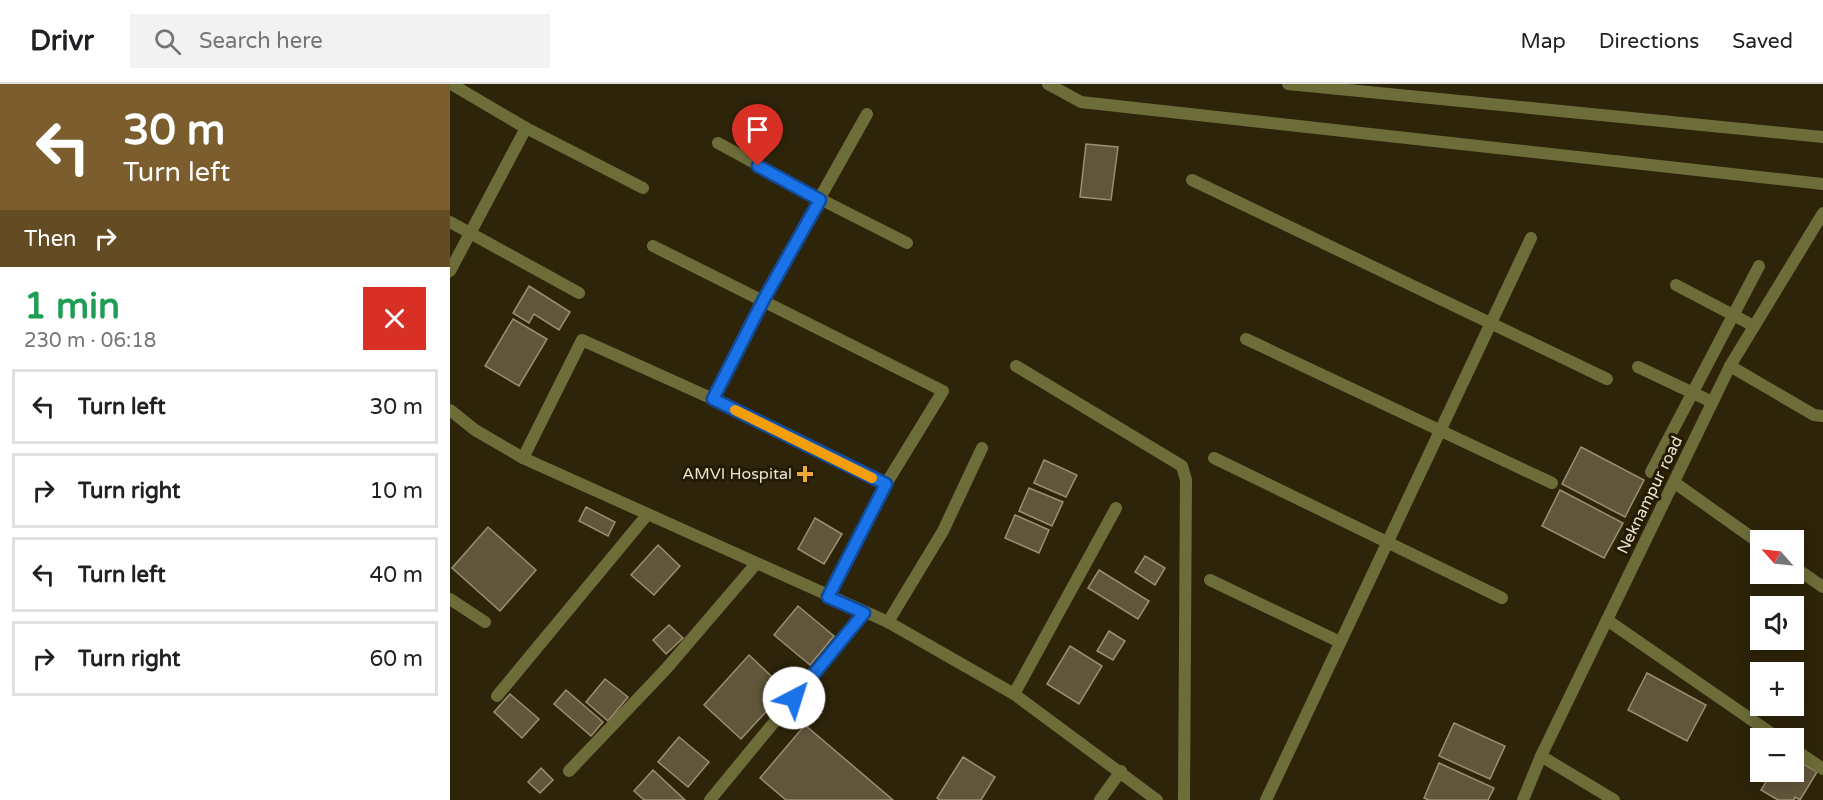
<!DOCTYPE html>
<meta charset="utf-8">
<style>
:root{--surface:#fff;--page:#f2f2f2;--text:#202124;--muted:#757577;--line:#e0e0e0}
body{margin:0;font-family:"Varela Round",sans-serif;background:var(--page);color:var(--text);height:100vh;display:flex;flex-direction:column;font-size:22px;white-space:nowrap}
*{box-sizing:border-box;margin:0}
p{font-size:20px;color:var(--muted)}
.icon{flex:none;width:33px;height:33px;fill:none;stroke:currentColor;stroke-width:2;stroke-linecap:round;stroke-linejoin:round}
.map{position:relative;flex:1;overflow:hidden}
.sheet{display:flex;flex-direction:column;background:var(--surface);width:450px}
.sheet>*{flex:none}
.banner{background:#7c5e2e;color:#fff;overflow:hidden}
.needle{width:39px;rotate:297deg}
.buttons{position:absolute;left:1300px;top:446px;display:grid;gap:12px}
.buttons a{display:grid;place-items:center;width:54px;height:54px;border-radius:0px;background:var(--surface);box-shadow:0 3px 15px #0003;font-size:30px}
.pin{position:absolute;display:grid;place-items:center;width:51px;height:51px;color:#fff;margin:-62px -26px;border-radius:50% 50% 50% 0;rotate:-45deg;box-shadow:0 0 6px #0007}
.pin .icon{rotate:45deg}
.me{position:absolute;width:66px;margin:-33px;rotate:40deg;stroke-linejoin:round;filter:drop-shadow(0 0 4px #0008)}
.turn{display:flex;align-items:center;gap:21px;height:126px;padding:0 24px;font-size:27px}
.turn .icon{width:78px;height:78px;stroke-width:2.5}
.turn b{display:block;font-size:42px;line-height:51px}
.then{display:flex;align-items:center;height:57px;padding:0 24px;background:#0003;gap:12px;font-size:22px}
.round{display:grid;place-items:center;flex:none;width:63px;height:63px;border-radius:0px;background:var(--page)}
.summary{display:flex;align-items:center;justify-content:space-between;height:102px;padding:0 24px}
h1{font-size:36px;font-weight:700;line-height:45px;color:#1e9e55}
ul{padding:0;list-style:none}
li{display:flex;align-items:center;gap:18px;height:75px;margin:0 12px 9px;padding:0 12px;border:3px solid var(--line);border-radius:0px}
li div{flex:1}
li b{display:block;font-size:22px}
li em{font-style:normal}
header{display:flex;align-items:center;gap:36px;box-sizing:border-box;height:84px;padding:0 30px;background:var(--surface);border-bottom:2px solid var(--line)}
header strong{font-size:28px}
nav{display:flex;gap:33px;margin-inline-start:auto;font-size:21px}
.search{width:420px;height:54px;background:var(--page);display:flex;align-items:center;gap:15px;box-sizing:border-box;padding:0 21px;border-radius:0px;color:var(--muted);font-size:22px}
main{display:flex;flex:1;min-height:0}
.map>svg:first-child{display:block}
.building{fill:#61563a;stroke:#9b8f72;stroke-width:1.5}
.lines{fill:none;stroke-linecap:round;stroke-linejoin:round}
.service{stroke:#6d6d39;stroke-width:12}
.minor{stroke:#6d6d39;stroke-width:12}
.tertiary{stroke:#6d6d39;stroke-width:12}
.route-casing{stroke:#114b97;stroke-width:15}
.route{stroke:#1a73e8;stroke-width:10}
.slow{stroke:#f59e0b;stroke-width:10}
.poi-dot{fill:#eca93a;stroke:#241a01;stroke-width:2}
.labels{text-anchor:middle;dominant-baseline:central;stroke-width:6;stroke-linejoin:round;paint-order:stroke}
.poi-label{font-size:16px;fill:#e8e2d2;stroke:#241a01;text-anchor:end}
.street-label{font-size:16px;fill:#e8e2d2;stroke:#241a01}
</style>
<header>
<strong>Drivr</strong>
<div class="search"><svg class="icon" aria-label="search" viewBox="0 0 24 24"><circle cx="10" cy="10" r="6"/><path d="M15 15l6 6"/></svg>Search here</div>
<nav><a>Map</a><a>Directions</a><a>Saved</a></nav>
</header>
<main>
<section class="sheet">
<div class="banner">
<div class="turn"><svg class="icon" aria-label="left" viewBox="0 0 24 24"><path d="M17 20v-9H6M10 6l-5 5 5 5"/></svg><div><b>30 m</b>Turn left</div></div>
<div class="then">Then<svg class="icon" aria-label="right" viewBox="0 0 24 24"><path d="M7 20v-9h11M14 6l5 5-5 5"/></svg></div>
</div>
<div class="summary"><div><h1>1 min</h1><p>230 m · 06:18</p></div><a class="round" style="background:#d93025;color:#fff"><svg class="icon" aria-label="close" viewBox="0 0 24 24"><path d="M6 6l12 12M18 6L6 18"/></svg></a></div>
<ul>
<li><svg class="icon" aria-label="left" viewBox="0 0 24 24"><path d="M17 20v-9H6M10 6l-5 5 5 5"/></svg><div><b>Turn left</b></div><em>30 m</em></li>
<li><svg class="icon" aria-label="right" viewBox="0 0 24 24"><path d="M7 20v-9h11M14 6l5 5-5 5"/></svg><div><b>Turn right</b></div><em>10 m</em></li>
<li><svg class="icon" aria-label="left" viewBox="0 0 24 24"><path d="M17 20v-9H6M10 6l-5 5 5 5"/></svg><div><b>Turn left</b></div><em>40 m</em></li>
<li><svg class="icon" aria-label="right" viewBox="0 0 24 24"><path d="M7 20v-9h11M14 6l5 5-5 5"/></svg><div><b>Turn right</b></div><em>60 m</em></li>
</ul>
</section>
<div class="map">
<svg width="1373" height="716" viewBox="0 0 1373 716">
<rect width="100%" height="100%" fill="#2e2409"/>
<!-- building -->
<g class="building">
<polygon points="636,60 668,63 661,116 630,113"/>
<polygon points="79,202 120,228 109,246 84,230 79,239 63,229"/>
<polygon points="63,235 97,255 69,302 35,282"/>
<polygon points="1131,363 1194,396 1175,433 1112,400"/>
<polygon points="594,376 627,391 616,413 584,399"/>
<polygon points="579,404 613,418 602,442 569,427"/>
<polygon points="1110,406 1173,439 1154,474 1092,442"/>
<polygon points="136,423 165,438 158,452 129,437"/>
<polygon points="565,431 599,446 589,469 555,454"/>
<polygon points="365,434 392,450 374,480 348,465"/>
<polygon points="38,443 86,486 50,527 2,484"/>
<polygon points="208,461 230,482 204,511 181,491"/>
<polygon points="695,472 715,484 705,501 685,488"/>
<polygon points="649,486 699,517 688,535 638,504"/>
<polygon points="348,522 384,552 360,581 324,551"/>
<polygon points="219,541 233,554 216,570 203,556"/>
<polygon points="659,547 675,557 663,576 647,567"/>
<polygon points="620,562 652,582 629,620 597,600"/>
<polygon points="299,571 336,606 291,655 254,621"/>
<polygon points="1197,589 1256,621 1237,657 1178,626"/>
<polygon points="155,595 178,613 158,637 136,618"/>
<polygon points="116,606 153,638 141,652 104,620"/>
<polygon points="60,610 89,635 72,654 44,628"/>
<polygon points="1004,639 1055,662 1040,695 989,672"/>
<polygon points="355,641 443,716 336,716 310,694"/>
<polygon points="229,653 259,678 238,703 208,678"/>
<polygon points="513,673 545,693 531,716 490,716 487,714"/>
<polygon points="1344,674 1367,688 1350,716 1345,713 1344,716 1328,716 1311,706 1319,693 1324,697 1330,687 1344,687"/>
<polygon points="989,679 1044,704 1038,716 979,716 974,714"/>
<polygon points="91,684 103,696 90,709 78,698"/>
<polygon points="203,686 235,716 194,716 184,707"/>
</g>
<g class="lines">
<!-- service -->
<g class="service">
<polyline points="268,59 370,115 457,159"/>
<polyline points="203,162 493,307 436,400"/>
<polyline points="263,315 313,215 417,30"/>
<polyline points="73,374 132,256 263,315 436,400 378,513"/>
</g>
<!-- minor -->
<g class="minor">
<polyline points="1,0 76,44 193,104"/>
<polyline points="598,0 631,18 1373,100"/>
<polyline points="838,0 1373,53"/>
<polyline points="742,96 1157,295"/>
<polyline points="0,138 129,209"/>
<polyline points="0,187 76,44"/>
<polyline points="1226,201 1304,242"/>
<polyline points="796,255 1102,399"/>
<polyline points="566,282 732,382 736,396 734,716"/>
<polyline points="1280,282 1364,331 1373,332"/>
<polyline points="1188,283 1262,318"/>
<polyline points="764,374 1052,514"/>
<polyline points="1201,388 1309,182"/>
<polyline points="1225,399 1311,460"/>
<polyline points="1344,483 1373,503"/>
<polyline points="760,496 890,558"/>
<polyline points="0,515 35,538"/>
<polyline points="1157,536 1328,654"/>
<polyline points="438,538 493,447 532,364"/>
<polyline points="564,610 666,424"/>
<polyline points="47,612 197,431"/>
<polyline points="1344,665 1373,685"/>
<polyline points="1091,672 1164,716"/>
<polyline points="119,687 216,585 305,481"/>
<polyline points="260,716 414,529"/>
<polyline points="650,716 671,687"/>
<polyline points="816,716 1081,154"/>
<polyline points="1073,716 1091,672 1280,282 1373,129"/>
</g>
<!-- tertiary -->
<polyline class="tertiary" points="0,326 25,346 73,374 438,538 564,610 707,716"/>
</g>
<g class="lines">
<defs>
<polyline id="route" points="308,82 370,116 314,215 263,315 436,400 378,513 414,529 344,614"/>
</defs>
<!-- route casing -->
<use href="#route" class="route-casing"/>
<!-- route -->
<use href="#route" class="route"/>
<!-- slow -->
<polyline class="slow" points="285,326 422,394"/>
</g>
<!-- markers -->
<path class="poi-dot" d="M352 381h6v6h6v6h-6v6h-6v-6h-6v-6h6z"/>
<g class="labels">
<!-- poi labels -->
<g class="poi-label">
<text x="342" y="390">AMVI Hospital</text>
</g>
<!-- street labels -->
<g class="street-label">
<text transform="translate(1200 411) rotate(-64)">Neknampur road</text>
</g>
</g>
</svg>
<div class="buttons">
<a><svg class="needle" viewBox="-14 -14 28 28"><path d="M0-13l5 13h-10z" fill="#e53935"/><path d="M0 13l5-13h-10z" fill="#757577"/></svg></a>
<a><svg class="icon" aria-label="sound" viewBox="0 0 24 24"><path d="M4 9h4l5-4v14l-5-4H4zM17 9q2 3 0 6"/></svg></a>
<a>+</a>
<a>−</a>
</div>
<div class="pin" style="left:308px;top:82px;background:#d93025"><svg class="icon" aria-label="arrive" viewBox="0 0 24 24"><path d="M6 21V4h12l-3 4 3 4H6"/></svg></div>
<svg class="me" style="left:344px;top:614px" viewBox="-20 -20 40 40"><circle r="19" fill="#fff"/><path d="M0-13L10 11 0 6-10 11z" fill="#1a73e8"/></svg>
</div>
</main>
